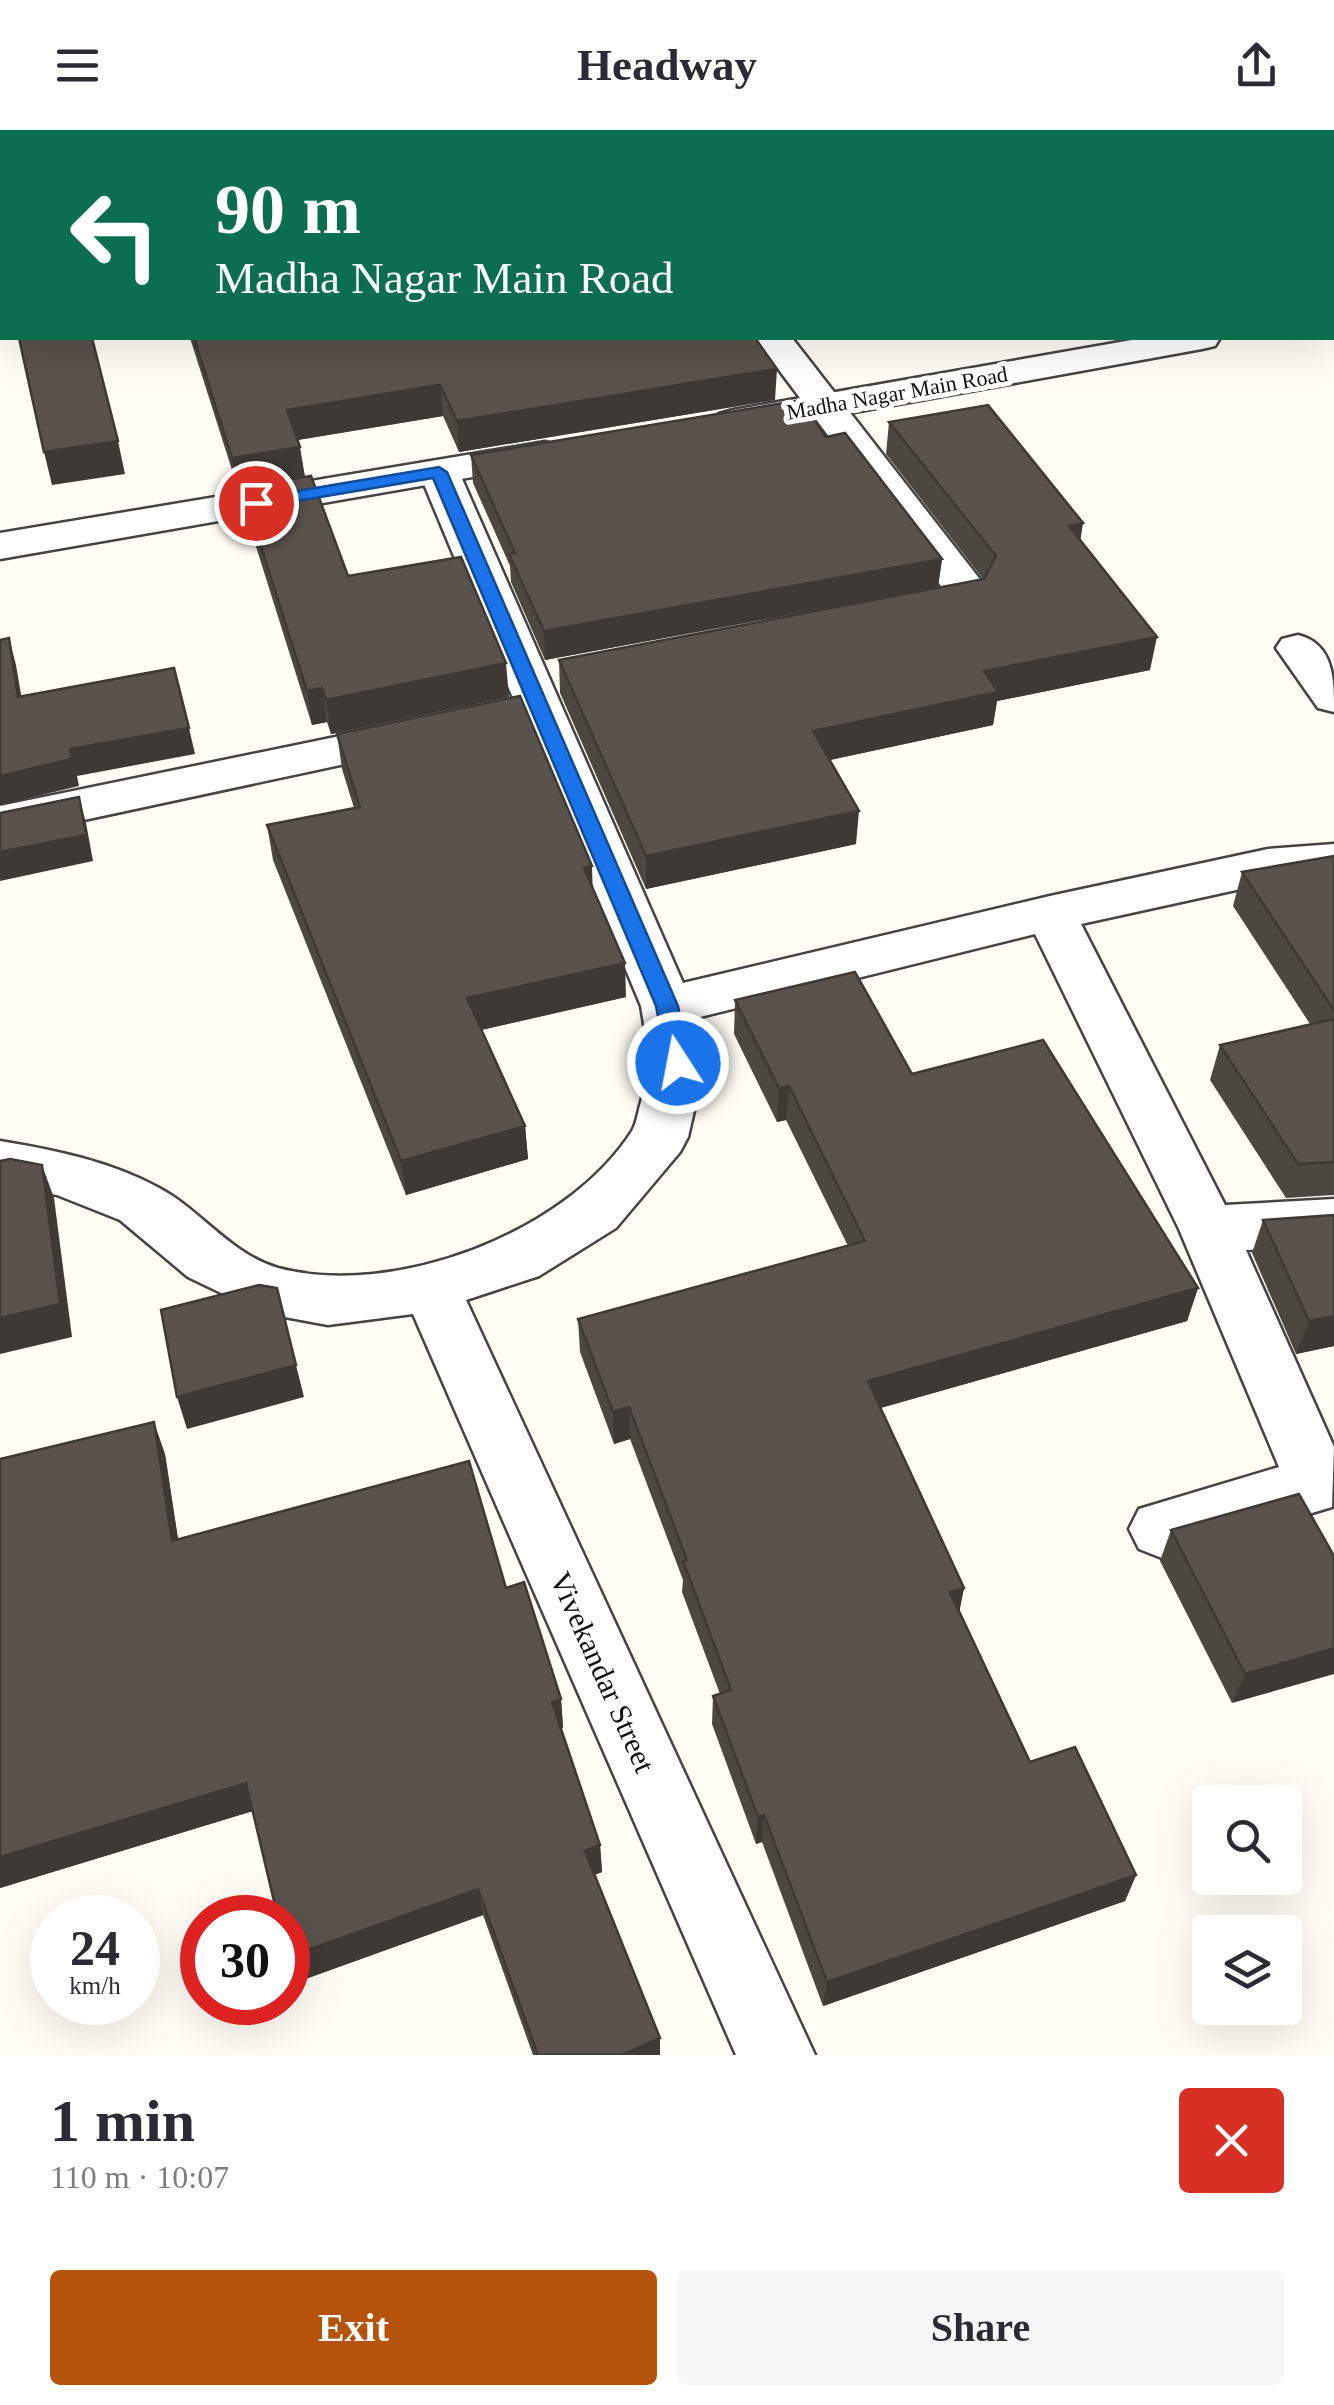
<!DOCTYPE html>
<meta charset="utf-8">
<style>
:root{--surface:#fff;--page:#f7f7f7;--text:#2b2b33;--muted:#7c7c81;--accent:#b45309}
body{margin:0;font-family:"Times New Roman",serif;background:var(--page);color:var(--text);height:100vh;display:flex;flex-direction:column;font-size:38px;white-space:nowrap}
*{box-sizing:border-box;margin:0}
p{font-size:32px;color:var(--muted)}
.icon{flex:none;width:55px;height:55px;fill:none;stroke:currentColor;stroke-width:2;stroke-linecap:round;stroke-linejoin:round}
.map{position:relative;height:1925px;overflow:hidden}
.panel{display:flex;flex-direction:column;background:var(--surface);flex:1}
.panel>*{flex:none}
.hud{position:absolute;left:0px;top:0px;width:1335px;height:210px;box-shadow:0 10px 40px #0002;background:#0b6e4f;color:#fff;overflow:hidden}
.controls{position:absolute;left:1192px;top:1655px;display:grid;gap:20px}
.controls a{display:grid;place-items:center;width:110px;height:110px;border-radius:10px;background:var(--surface);box-shadow:0 10px 40px #0002;font-size:50px}
.speed{position:absolute;left:30px;top:1765px;display:flex;gap:20px;font-size:50px;font-weight:700;text-align:center}
.speed>*{display:grid;place-content:center;width:130px;height:130px;border-radius:50%;background:var(--surface);box-shadow:0 10px 40px #0002;line-height:1}
.speed small{font-size:25px;font-weight:400}
.speed .limit{border:15px solid #d22;background:#fff;color:#111}
.pin{position:absolute;display:grid;place-items:center;width:85px;height:85px;color:#fff;margin:-42px;border:5px solid #fff;border-radius:50%;box-shadow:0 2px 10px #0007}
.me{position:absolute;width:110px;margin:-55px;rotate:349deg;stroke-linejoin:round;filter:drop-shadow(0 0 8px #0008)}
.turn{display:flex;align-items:center;gap:35px;height:210px;padding:0 50px;font-size:45px}
.turn .icon{width:130px;height:130px;stroke-width:2.5}
.turn b{display:block;font-size:70px;line-height:85px}
.round{display:grid;place-items:center;flex:none;width:105px;height:105px;border-radius:10px;background:var(--page)}
.summary{display:flex;align-items:center;justify-content:space-between;height:170px;padding:0 50px}
h1{font-size:60px;font-weight:800;line-height:75px}
.primary-button{display:flex;gap:20px;margin-top:auto;padding:20px 50px}
.primary-button a{flex:1;height:115px;border-radius:10px;background:var(--accent);color:#fff;font-size:40px;font-weight:800;line-height:115px;text-align:center}
.primary-button a+a{background:var(--page);color:var(--text)}
header{display:flex;justify-content:space-between;align-items:center;height:130px;padding:0 50px;background:var(--surface);font-size:45px;font-weight:800}
.map>svg:first-child{display:block}
.lines{fill:none;stroke-linecap:round;stroke-linejoin:round}
.minor-casing{stroke:#444;stroke-width:5}
.tertiary-casing{stroke:#444;stroke-width:5}
.minor{fill:#fff;fill-rule:evenodd}
.tertiary{fill:#fff;fill-rule:evenodd}
.wall{fill:#4d4742}
.shaded-wall{fill:#3f3936}
.building{fill:#5a524d;stroke:#3f3936;stroke-width:2.5}
.route{fill:#1a73e8;stroke:#114b97;stroke-width:2.5}
.labels{text-anchor:middle;dominant-baseline:central;stroke-width:10;stroke-linejoin:round;paint-order:stroke}
.far-street-label{font-size:22px;fill:#111;stroke:#fff}
.near-street-label{font-size:30px;fill:#111;stroke:#fff}
</style>
<header><svg class="icon" aria-label="menu" viewBox="0 0 24 24"><path d="M4 6h16M4 12h16M4 18h16"/></svg>Headway<svg class="icon" aria-label="share" viewBox="0 0 24 24"><path d="M12 15V3M7 8l5-5 5 5M5 13v7h14v-7"/></svg></header>
<div class="map">
<svg width="1334" height="1925" viewBox="0 0 1334 1925">
<rect width="100%" height="100%" fill="#fffdf5"/>
<g class="lines">
<defs>
<g id="minor">
<rect x="0" y="16" width="2" height="20"/>
<rect x="0" y="183" width="2" height="22"/>
<polygon points="755,208 792,208 982,452 988,461 979,478 911,493 896,489 889,480 896,471 944,460"/>
<path d="M439,330l14,3 6,9 224,511 367,-87 218,-47 66,-5v32l-66,7 -187,41 144,281 109,-6v46l-88,5 88,197 -2,60 -170,51 -23,-9 -10,-20 10,-20 140,-42 -100,-238 -144,-295 -339,84 9,45 -17,74 -8,15 -64,76 -77,48 -73,24 349,755h-79l-323,-741 -85,11 -65,-12 -75,-36 -68,-57 -63,-25 -57,-10v-44c54,9 110,20 159,47 42,22 71,66 119,80 116,31 289,-35 354,-137 5,-8 6,-20 9,-29 10,-41 7,-55 0,-96l-222,-534 6,-9z"/>
<path d="M1298,505c36,9 36,44 36,77l-16,-4 -42,-60 6,-9z"/>
<polygon points="413,591 429,596 436,606 429,616 0,708 0,676"/>
</g>
<g id="tertiary">
<polygon points="1334,172 1334,194 1332,195 1332,172"/>
<polygon points="1143,208 1220,208 1215,216 1202,219 733,304 719,300 714,292 719,284 733,280"/>
<polygon points="545,312 559,316 565,324 559,332 0,429 0,403"/>
</g>
</defs>
<!-- minor casing -->
<use href="#minor" class="minor-casing"/>
<!-- tertiary casing -->
<use href="#tertiary" class="tertiary-casing"/>
<!-- minor -->
<use href="#minor" class="minor"/>
<!-- tertiary -->
<use href="#tertiary" class="tertiary"/>
</g>
<!-- wall -->
<g class="wall">
<polygon points="190,208 755,208 775,270 459,322 443,286 298,310 305,347 348,446 509,567 331,604 327,592 312,595 248,391 242,359 238,359"/>
<polygon points="889,292 1080,411 1150,540 997,571 993,595 830,630 856,714 646,759 560,563 559,530 937,458 545,530 511,452 510,436 473,353 471,325 826,307 942,429 938,457 983,449 886,324"/>
<polygon points="337,604 592,736 592,758 626,867 482,900 525,996 528,1029 406,1065 273,730 267,695 354,678 342,639"/>
<polygon points="1334,726 1334,1065 1286,1068 1210,950 1220,915 1310,894 1233,776 1242,742"/>
<polygon points="735,870 912,944 1198,1158 1187,1191 880,1278 964,1458 959,1482 1030,1632 1136,1745 1125,1771 823,1876 762,1712 756,1714 712,1594 713,1566 720,1564 682,1462 683,1450 630,1309 614,1314 580,1222 578,1189 848,1116 786,990 777,992 734,904"/>
<polygon points="1263,1090 1334,1216 1296,1224 1252,1123"/>
<polygon points="165,1324 178,1409 506,1458 561,1569 563,1598 561,1598 600,1715 602,1742 594,1745 660,1925 533,1925 483,1785 297,1852 253,1681 0,1758 0,1329"/>
<polygon points="1171,1400 1334,1426 1232,1573 1160,1431"/>
</g>
<!-- shaded-wall -->
<g class="shaded-wall">
<polygon points="1334,111 1334,140 1332,141 1332,112"/>
<polygon points="777,239 775,270 459,322 457,291"/>
<polygon points="440,255 443,286 291,311 287,280"/>
<polygon points="118,311 125,344 52,355 44,322"/>
<polygon points="300,317 305,348 238,359 232,328"/>
<polygon points="1083,393 1078,426 1069,396"/>
<polygon points="942,429 938,457 545,530 544,501"/>
<polygon points="1157,507 1150,540 997,571 993,595 811,634 813,601 984,541"/>
<polygon points="9,508 16,535 26,594 18,567"/>
<polygon points="506,533 509,567 331,604 326,570"/>
<polygon points="322,558 327,592 312,595 307,561"/>
<polygon points="189,598 195,624 77,646 79,656 0,675 0,646 70,619"/>
<polygon points="79,667 86,693 93,731 0,751 0,722"/>
<polygon points="859,681 856,714 646,759 646,726"/>
<polygon points="592,736 593,771 584,738"/>
<polygon points="625,833 626,867 471,902 467,868"/>
<polygon points="789,956 786,990 777,992 779,958"/>
<polygon points="525,996 528,1029 406,1065 401,1031"/>
<polygon points="42,1035 54,1068 72,1207 0,1224 0,1188"/>
<polygon points="1198,1158 1187,1191 863,1283 868,1251"/>
<polygon points="1334,1186 1334,1216 1296,1224 1309,1191"/>
<polygon points="296,1235 304,1267 187,1299 177,1267"/>
<polygon points="629,1277 630,1309 614,1314 613,1282"/>
<polygon points="154,1292 165,1324 183,1442 172,1411"/>
<polygon points="964,1458 958,1488 950,1462"/>
<polygon points="1334,1518 1334,1544 1232,1573 1245,1544"/>
<polygon points="561,1569 563,1598 554,1600 552,1572"/>
<polygon points="246,1653 256,1680 0,1758 0,1727"/>
<polygon points="764,1685 762,1712 756,1714 758,1687"/>
<polygon points="600,1715 602,1742 587,1748 585,1721"/>
<polygon points="1136,1745 1125,1771 823,1876 827,1852"/>
<polygon points="478,1759 483,1785 297,1852 288,1827"/>
<polygon points="660,1908 660,1925 622,1925"/>
</g>
<!-- building -->
<g class="building">
<polygon points="376,0 947,0 950,2 378,2"/>
<polygon points="1214,0 1247,0 1250,2 1197,2"/>
<polygon points="19,208 92,208 118,311 44,322"/>
<polygon points="194,208 755,208 777,239 457,291 440,255 287,280 300,317 232,328"/>
<polygon points="801,270 826,307 845,303 942,429 544,501 509,424 515,423 471,325"/>
<polygon points="988,275 1083,393 1069,396 1157,507 984,541 998,562 813,601 859,681 646,726 559,530 984,449 996,426 889,292"/>
<polygon points="311,346 348,446 461,427 506,533 326,570 322,558 307,561 242,357"/>
<polygon points="9,508 18,567 174,538 189,598 70,619 72,629 0,646 0,510"/>
<polygon points="520,566 592,736 584,738 625,833 467,868 525,996 401,1031 267,695 360,677 337,604"/>
<polygon points="79,667 86,705 0,722 0,683"/>
<polygon points="1334,726 1334,880 1242,742"/>
<polygon points="855,842 912,944 1043,910 1198,1158 868,1251 964,1458 950,1462 1030,1632 1075,1617 1136,1745 827,1852 764,1685 758,1687 713,1566 731,1560 683,1431 687,1430 629,1277 613,1282 578,1189 865,1111 789,956 779,958 735,870"/>
<polygon points="1334,889 1334,1032 1298,1034 1220,915"/>
<polygon points="10,1029 42,1035 60,1174 0,1188 0,1031"/>
<polygon points="1334,1085 1334,1186 1309,1191 1263,1090"/>
<polygon points="259,1155 277,1158 296,1235 177,1267 161,1180"/>
<polygon points="154,1292 172,1411 469,1331 506,1458 524,1452 561,1569 552,1572 600,1715 585,1721 660,1908 622,1925 538,1925 478,1759 288,1827 288,1788 278,1788 246,1653 0,1727 0,1329"/>
<polygon points="1299,1364 1334,1426 1334,1518 1245,1544 1171,1400"/>
</g>
<!-- route -->
<polygon class="route" points="439,337 447,342 678,876 689,933 686,939 670,939 667,933 656,876 433,348 256,378 248,373 256,368"/>
<g class="labels">
<!-- far-street labels -->
<g class="far-street-label">
<text transform="translate(897 263) rotate(-10)">Madha Nagar Main Road</text>
</g>
<!-- near-street labels -->
<g class="near-street-label">
<text transform="translate(603 1542) rotate(66)">Vivekandar Street</text>
</g>
</g>
</svg>
<div class="controls">
<a><svg class="icon" aria-label="search" viewBox="0 0 24 24"><circle cx="10" cy="10" r="6"/><path d="M15 15l6 6"/></svg></a>
<a><svg class="icon" aria-label="layers" viewBox="0 0 24 24"><path d="M12 4l9 5-9 5-9-5zM3 14l9 5 9-5"/></svg></a>
</div>
<div class="speed"><div>24<small>km/h</small></div><div class="limit">30</div></div>
<div class="pin" style="left:256px;top:373px;background:#d93025"><svg class="icon" aria-label="arrive" viewBox="0 0 24 24"><path d="M6 21V4h12l-3 4 3 4H6"/></svg></div>
<svg class="me" style="left:678px;top:933px" viewBox="-20 -20 40 40"><circle r="17" fill="#1a73e8" stroke="#fff" stroke-width="3"/><path d="M0-11L8 9 0 5-8 9z" fill="#fff"/></svg>
<div class="hud">
<div class="turn"><svg class="icon" aria-label="left" viewBox="0 0 24 24"><path d="M17 20v-9H6M10 6l-5 5 5 5"/></svg><div><b>90 m</b>Madha Nagar Main Road</div></div>
</div>
</div>
<section class="panel">
<div class="summary"><div><h1>1 min</h1><p>110 m · 10:07</p></div><a class="round" style="background:#d93025;color:#fff"><svg class="icon" aria-label="close" viewBox="0 0 24 24"><path d="M6 6l12 12M18 6L6 18"/></svg></a></div>
<div class="primary-button"><a>Exit</a><a>Share</a></div>
</section>
